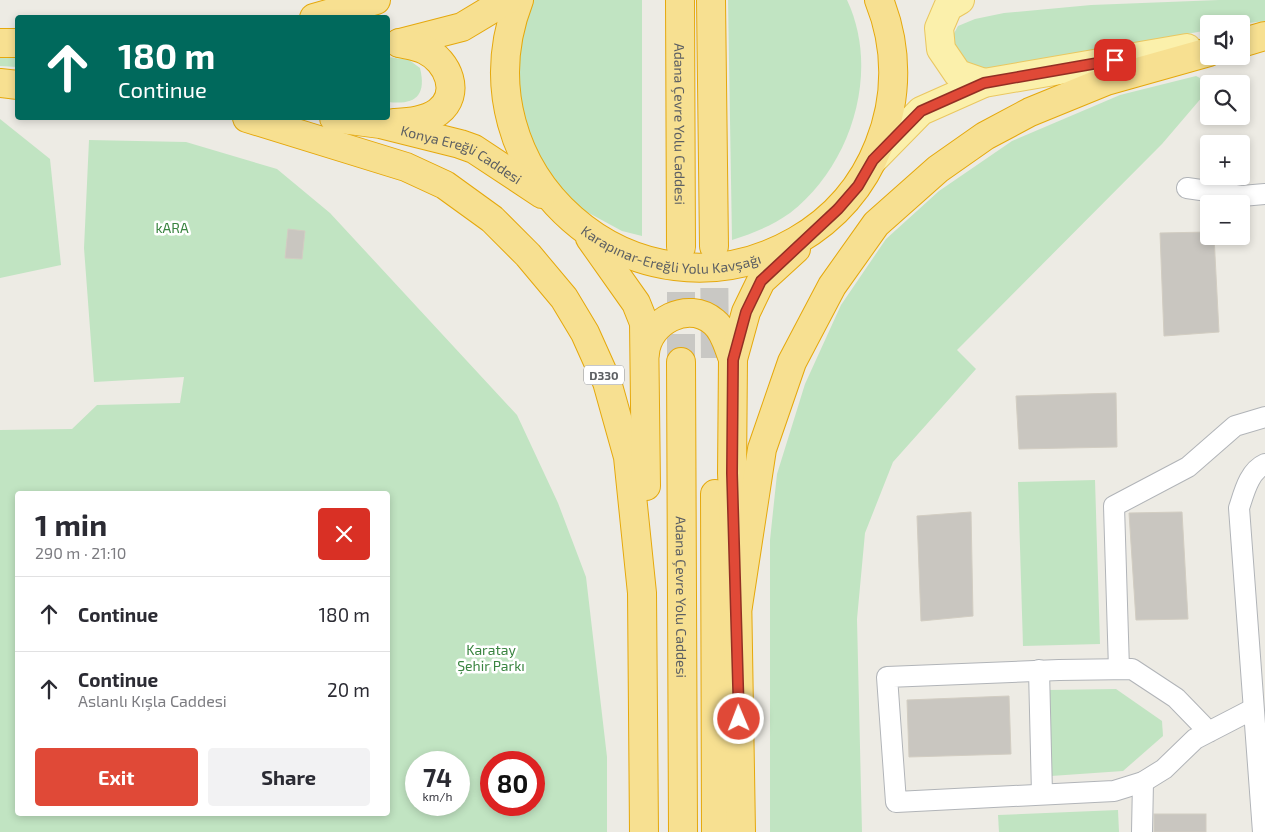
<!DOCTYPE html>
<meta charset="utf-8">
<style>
:root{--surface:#fff;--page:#f2f2f3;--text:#2b2b33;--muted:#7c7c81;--line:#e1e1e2;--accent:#e04937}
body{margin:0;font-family:"Exo 2",sans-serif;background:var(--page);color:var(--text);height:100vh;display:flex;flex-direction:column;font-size:19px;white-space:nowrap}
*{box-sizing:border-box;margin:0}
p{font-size:16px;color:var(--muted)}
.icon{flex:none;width:28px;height:28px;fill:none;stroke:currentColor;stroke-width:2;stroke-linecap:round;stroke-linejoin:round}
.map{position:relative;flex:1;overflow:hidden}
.side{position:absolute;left:15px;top:491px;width:375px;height:325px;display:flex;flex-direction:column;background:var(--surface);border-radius:5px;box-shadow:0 2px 8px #0003}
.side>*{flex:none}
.banner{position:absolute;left:15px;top:15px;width:375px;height:105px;border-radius:5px;box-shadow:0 2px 8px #0003;background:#00695c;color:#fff;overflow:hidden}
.fabs{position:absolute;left:1200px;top:15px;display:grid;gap:10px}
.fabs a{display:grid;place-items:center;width:50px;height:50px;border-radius:5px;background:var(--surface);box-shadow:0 2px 8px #0003;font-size:25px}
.speed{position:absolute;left:405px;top:751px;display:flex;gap:10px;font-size:25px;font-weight:700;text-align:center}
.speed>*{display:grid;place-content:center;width:65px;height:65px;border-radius:50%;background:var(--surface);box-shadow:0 2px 8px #0003;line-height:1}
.speed small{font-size:12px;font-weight:400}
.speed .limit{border:8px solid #d22;background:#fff;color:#111}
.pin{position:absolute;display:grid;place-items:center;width:42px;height:42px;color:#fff;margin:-21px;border-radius:10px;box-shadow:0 2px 8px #0006}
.me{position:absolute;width:55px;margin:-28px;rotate:359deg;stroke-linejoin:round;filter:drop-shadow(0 0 4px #0008)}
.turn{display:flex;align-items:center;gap:18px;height:105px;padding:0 20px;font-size:22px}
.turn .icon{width:65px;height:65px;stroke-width:2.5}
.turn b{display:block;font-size:35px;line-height:42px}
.round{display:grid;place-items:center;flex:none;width:52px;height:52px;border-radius:5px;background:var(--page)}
.overview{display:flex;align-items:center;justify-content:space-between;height:85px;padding:0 20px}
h1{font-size:30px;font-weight:700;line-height:38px}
.cta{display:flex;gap:10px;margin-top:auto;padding:10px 20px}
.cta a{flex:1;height:58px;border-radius:5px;background:var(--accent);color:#fff;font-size:20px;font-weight:700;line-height:58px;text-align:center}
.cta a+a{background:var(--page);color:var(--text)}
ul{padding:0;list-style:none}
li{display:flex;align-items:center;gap:15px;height:75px;padding:0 20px;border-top:1px solid var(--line)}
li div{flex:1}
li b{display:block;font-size:19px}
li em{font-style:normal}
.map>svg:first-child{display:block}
.green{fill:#c1e4c2;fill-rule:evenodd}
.building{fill:#c9c6c0;stroke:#d2cdc2}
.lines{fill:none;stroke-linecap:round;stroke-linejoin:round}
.highway-tunnel{stroke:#c9c8c4;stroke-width:28;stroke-dasharray:28 14;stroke-linecap:butt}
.street-casing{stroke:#b1b4b8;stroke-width:22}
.primary-casing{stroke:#eac760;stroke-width:30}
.highway-casing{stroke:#e5a80c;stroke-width:30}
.street{stroke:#fff;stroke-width:20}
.primary{stroke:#fbf0ab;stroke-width:28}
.highway{stroke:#f7e091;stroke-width:28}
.route-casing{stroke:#922f24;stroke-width:12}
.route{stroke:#e04937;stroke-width:9}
.labels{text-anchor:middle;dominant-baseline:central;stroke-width:5;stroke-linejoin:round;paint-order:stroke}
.shield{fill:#fff;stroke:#8d8f92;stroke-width:1}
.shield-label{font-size:12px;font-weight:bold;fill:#5c5f63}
.street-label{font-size:14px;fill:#5c5f63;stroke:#fff}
.park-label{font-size:14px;fill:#3a8440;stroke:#fff}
</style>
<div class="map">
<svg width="1265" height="832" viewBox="0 0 1265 832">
<rect width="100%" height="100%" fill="#edebe4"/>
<!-- green -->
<g class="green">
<polygon points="529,0 642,0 642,236 622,231 574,205 530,153 512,85"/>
<path d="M728,0h119c34,72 4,166 -57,213 -18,13 -37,20 -58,27z"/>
<polygon points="1219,0 1265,0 1265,21 1241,24 1209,24 1209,30 986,70 960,65 951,39 958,26 975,19 1004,13 1091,5"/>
<polygon points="0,54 17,54 17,67 0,66"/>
<path d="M388,57l21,3 11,8c7,29 -6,37 -32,34z"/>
<polygon points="1196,76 1206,81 1209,89 1162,144 957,350 976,369 893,462 865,533 857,619 862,832 770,832 770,540 777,474 805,384 841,305 886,239 939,191 1012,141 1120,95"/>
<polygon points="0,119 50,159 61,265 0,278"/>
<path d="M89,140l97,2 91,27 53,44 187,202 41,88 28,74 21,180v75h-607v-402l72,-1 25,-24 83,-2 4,-26 -90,5 -10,-134zM18,494h370v320h-370zM416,762h43v43h-43zM491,762h43v43h-43z"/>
<polygon points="1095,480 1100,644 1023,646 1018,482"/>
<polygon points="1116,689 1162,721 1163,736 1123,771 1051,776 1048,690"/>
<polygon points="1118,810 1119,832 999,832 998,815"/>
</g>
<!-- building -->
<g class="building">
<polygon points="288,229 305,231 302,259 285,258"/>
<polygon points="1209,232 1209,236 1214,236 1219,332 1164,336 1160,233"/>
<polygon points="1116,393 1117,447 1019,449 1016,396"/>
<polygon points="971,512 973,616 921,621 917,516"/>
<polygon points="1182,512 1188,619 1136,620 1129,513"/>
<polygon points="1009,696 1011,754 909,757 907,700"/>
<rect x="1154" y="814" width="52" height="18"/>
</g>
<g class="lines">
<!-- highway-tunnel -->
<g class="highway-tunnel">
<polyline points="714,246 715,363"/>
<polyline points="681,362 681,247"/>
</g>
<defs>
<g id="street">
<polyline points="1187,188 1242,196 1265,194"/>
<polyline points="1119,669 1114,506 1188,467 1235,426 1265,417"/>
<polyline points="1039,670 1042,794"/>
<polyline points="1209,732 1176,698 1132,669 1059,670 887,677 896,802 1114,791 1143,782 1164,769 1195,739 1253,709"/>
<polyline points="1142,832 1143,782"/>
<path d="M1263,832l-24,-324c5,-15 10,-37 26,-44"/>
</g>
<g id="primary">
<polyline points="960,0 948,7 939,28 941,49 958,74 984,83"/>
<polyline points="873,160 921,111 984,83 1187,48"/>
</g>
<g id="highway">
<path id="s1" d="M519,0c-66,171 116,333 277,241 38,-22 67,-55 83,-96 19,-47 19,-98 0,-145"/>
<path id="s2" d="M680,0l1,247"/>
<polyline points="711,0 714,246"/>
<polyline points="314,18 376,0"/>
<polyline points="0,43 18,43"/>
<polyline points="400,43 462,27 507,0"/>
<polyline points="1241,43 1265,36"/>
<polyline points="0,83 18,85"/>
<polyline points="247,118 406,167 445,185 492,219 528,255 564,298 585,333 607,382 628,457 642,593 644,832"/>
<path id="s3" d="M334,118l46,6 80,20 14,5 68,45"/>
<path d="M394,123c14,-1 32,-2 44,-11 24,-18 10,-51 -13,-62 -8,-4 -18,-5 -26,-7"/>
<polyline points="590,238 636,303 644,323 646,486"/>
<path d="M645,353c3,-32 43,-53 69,-31 11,9 14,25 19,37"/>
<path id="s4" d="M681,362l2,470"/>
<polyline points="715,494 716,832"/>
<polyline points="735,543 732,473 733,359 746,312 761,281 796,249"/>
<polyline points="737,589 741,832"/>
<polyline points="738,606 762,449 792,362 832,286 876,224 938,169 985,136 1030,112 1106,81 1209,52"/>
</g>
</defs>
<!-- street casing -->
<use href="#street" class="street-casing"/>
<!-- primary casing -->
<use href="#primary" class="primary-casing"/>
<!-- highway casing -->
<use href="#highway" class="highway-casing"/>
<!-- street -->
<use href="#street" class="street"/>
<!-- primary -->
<use href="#primary" class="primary"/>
<!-- highway -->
<use href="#highway" class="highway"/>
</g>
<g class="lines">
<defs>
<polyline id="route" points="739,719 732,473 733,360 746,312 761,281 838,209 858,186 873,160 921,111 984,83 1115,60"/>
</defs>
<!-- route casing -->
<use href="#route" class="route-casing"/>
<!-- route -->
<use href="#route" class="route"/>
</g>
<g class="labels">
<!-- shield labels -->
<rect class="shield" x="584" y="365.5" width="40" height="19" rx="4"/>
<g class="shield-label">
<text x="604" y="375">D330</text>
</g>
<!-- street labels -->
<g class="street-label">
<text stroke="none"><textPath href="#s2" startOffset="124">Adana Çevre Yolu Caddesi</textPath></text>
<text stroke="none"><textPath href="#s3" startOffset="134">Konya Ereğli Caddesi</textPath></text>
<text stroke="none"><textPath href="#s1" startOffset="348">Karapınar-Ereğli Yolu Kavşağı</textPath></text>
<text stroke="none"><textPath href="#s4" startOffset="235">Adana Çevre Yolu Caddesi</textPath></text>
</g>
<!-- park labels -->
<g class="park-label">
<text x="172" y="227">kARA</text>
<text x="491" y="649">Karatay<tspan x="491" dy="16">Şehir Parkı</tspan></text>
</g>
</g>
</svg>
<div class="fabs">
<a><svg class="icon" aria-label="sound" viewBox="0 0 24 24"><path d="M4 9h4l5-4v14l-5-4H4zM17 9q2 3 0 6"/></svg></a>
<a><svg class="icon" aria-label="search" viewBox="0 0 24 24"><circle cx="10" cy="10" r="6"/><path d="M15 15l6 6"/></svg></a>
<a>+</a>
<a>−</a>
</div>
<div class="speed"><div>74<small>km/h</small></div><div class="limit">80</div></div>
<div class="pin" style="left:1115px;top:60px;background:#d93025"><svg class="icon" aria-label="arrive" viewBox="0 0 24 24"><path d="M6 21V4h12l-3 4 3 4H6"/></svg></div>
<svg class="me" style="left:739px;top:719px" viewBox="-20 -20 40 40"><circle r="17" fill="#e04937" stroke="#fff" stroke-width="3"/><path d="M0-11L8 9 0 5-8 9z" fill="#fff"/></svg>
<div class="banner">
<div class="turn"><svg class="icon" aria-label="ahead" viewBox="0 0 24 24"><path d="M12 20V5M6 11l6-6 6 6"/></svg><div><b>180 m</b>Continue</div></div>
</div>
<section class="side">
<div class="overview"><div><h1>1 min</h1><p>290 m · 21:10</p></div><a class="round" style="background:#d93025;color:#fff"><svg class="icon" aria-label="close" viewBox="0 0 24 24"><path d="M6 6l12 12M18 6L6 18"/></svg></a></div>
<ul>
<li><svg class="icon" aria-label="ahead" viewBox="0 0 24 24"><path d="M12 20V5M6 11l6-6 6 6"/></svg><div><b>Continue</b></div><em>180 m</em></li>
<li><svg class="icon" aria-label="ahead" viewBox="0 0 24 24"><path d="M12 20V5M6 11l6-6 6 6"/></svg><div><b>Continue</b><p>Aslanlı Kışla Caddesi</p></div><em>20 m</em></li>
</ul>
<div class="cta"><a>Exit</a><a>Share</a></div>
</section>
</div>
